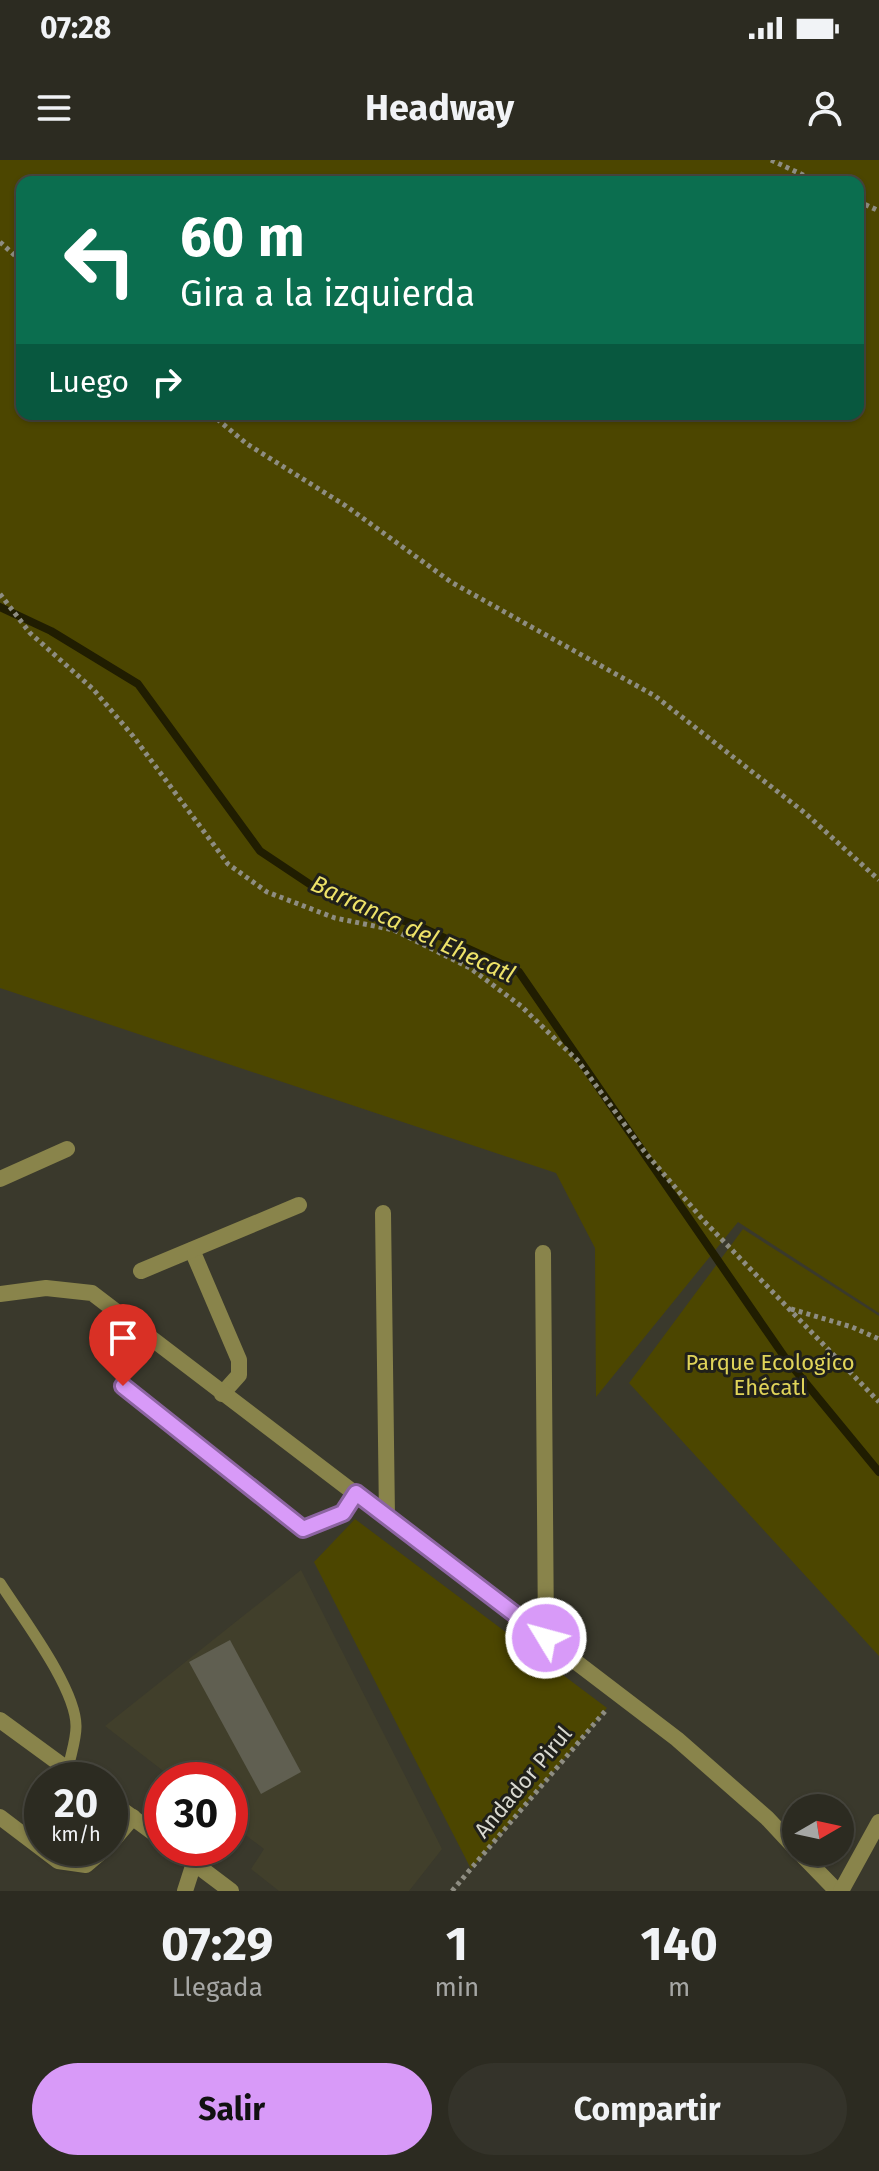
<!DOCTYPE html>
<html lang="es">
<meta charset="utf-8">
<style>
:root{--surface:#2c2b21;--page:#34332a;--text:#f1f3f6;--muted:#a6a7a5;--line:#48473f;--accent:#d89af8}
body{margin:0;font-family:"Fira Sans",sans-serif;background:var(--page);color:var(--text);height:100vh;display:flex;flex-direction:column;font-size:30px;white-space:nowrap}
*{box-sizing:border-box;margin:0}
p{font-size:26px;color:var(--muted)}
.icon{flex:none;width:44px;height:44px;fill:none;stroke:currentColor;stroke-width:2;stroke-linecap:round;stroke-linejoin:round}
.map{position:relative;height:1731px;overflow:hidden}
.panel{display:flex;flex-direction:column;background:var(--surface);flex:1}
.panel>*{flex:none}
.banner{position:absolute;left:16px;top:16px;width:848px;height:244px;border-radius:16px;box-shadow:0 2px 6px #0004,0 0 0 2px var(--line);background:#0b6e4f;color:#fff;overflow:hidden}
.needle{width:52px;rotate:81deg}
.fabs{position:absolute;left:782px;top:1634px;display:grid;gap:16px}
.fabs a{display:grid;place-items:center;width:72px;height:72px;border-radius:50%;background:var(--surface);box-shadow:0 2px 6px #0004,0 0 0 2px var(--line);font-size:40px}
.speed{position:absolute;left:24px;top:1602px;display:flex;gap:16px;font-size:40px;font-weight:700;text-align:center}
.speed>*{display:grid;place-content:center;width:104px;height:104px;border-radius:50%;background:var(--surface);box-shadow:0 2px 6px #0004,0 0 0 2px var(--line);line-height:1}
.speed small{font-size:20px;font-weight:400}
.speed .limit{border:12px solid #d22;background:#fff;color:#111}
.pin{position:absolute;display:grid;place-items:center;width:68px;height:68px;color:#fff;margin:-82px -34px;border-radius:50% 50% 50% 0;rotate:-45deg;box-shadow:0 0 8px #0007}
.pin .icon{rotate:45deg}
.me{position:absolute;width:88px;margin:-44px;rotate:307deg;stroke-linejoin:round;filter:drop-shadow(0 0 6px #0008)}
.turn{display:flex;align-items:center;gap:28px;height:168px;padding:0 32px;font-size:36px}
.turn .icon{width:104px;height:104px;stroke-width:2.5}
.turn b{display:block;font-size:56px;line-height:68px}
.then{display:flex;align-items:center;height:76px;padding:0 32px;background:#0003;gap:16px;font-size:30px}
.eta{display:flex;justify-content:space-evenly;align-items:center;height:136px;text-align:center}
.eta b{font-size:48px;font-weight:700;line-height:56px}
.button{display:flex;gap:16px;margin-top:auto;padding:16px 32px}
.button a{flex:1;height:92px;border-radius:48px;background:var(--accent);color:#111;font-size:32px;font-weight:700;line-height:92px;text-align:center}
.button a+a{background:var(--page);color:var(--text)}
.status{display:flex;justify-content:space-between;align-items:center;height:56px;padding:0 40px;background:var(--surface);direction:ltr}
.status svg{height:22px;fill:currentColor}
header{display:flex;justify-content:space-between;align-items:center;height:104px;padding:0 32px;background:var(--surface);font-size:36px;font-weight:700}
.map>svg:first-child{display:block}
.built{fill:#413f2b}
.green{fill:#4c4600;fill-rule:evenodd}
.lines{fill:none;stroke-linecap:round;stroke-linejoin:round}
.stream{stroke:#201d01;stroke-width:8}
.building{fill:#605f51}
.path{stroke:#8e8d82;stroke-width:5;stroke-dasharray:4 4;stroke-linecap:butt}
.lane{stroke:#89844b;stroke-width:11}
.street{stroke:#89844b;stroke-width:16}
.route-casing{stroke:#8c64a1;stroke-width:20}
.route{stroke:#d89af8;stroke-width:14}
.labels{text-anchor:middle;dominant-baseline:central;stroke-width:6;stroke-linejoin:round;paint-order:stroke}
.park-label{font-size:22px;fill:#e0d459;stroke:#20201a}
.street-label{font-size:22px;fill:#d9d9d0;stroke:#20201a}
.water-label{font-size:24px;font-style:italic;fill:#eee268;stroke:#20201a}
</style>
<div class="status"><b>07:28</b><svg viewBox="0 0 49 12"><path d="M0 12V9h3v3zM5 12V6h3v6zM10 12V3h3v9zM15 12V0h3v12zM26 1h20v11H26zM47 4h2v5h-2z"/></svg></div>
<header><svg class="icon" aria-label="menu" viewBox="0 0 24 24"><path d="M4 6h16M4 12h16M4 18h16"/></svg>Headway<svg class="icon" aria-label="person" viewBox="0 0 24 24"><circle cx="12" cy="8" r="4"/><path d="M4 21q1-7 8-7t8 7"/></svg></header>
<div class="map">
<svg width="879" height="1731" viewBox="0 0 879 1731">
<rect width="100%" height="100%" fill="#3a392c"/>
<!-- built -->
<polygon class="built" points="301,1410 442,1689 409,1731 279,1731 251,1709 264,1689 230,1663 230,1620 175,1620 105,1566"/>
<!-- green -->
<g class="green">
<path d="M0,0h879v1153l-141,-91 -142,175 -1,-149 -39,-75 -556,-185zM22,22h836v232h-836z"/>
<polygon points="743,1069 879,1156 879,1496 629,1223"/>
<polygon points="355,1359 607,1548 471,1709 314,1402"/>
</g>
<g class="lines">
<!-- stream -->
<polyline class="stream" points="0,447 51,471 138,524 260,691 320,731 416,765 519,812 786,1199 879,1312"/>
</g>
<!-- building -->
<polygon class="building" points="230,1480 301,1612 261,1634 189,1502"/>
<g class="lines">
<!-- path -->
<g class="path">
<polyline points="771,0 818,22"/>
<polyline points="858,41 879,51"/>
<polyline points="0,82 22,102"/>
<polyline points="211,254 247,284 346,346 451,422 655,536 805,653 879,720"/>
<polyline points="0,434 30,473 93,529 133,576 228,704 267,732 335,758 394,770 470,808 521,846 578,901 644,991 704,1061 879,1242"/>
<polyline points="791,1149 852,1167 879,1179"/>
<polyline points="452,1731 606,1550"/>
</g>
<!-- lane -->
<path class="lane" d="M0,1423c21,33 77,106 76,144 0,14 -6,29 -8,43"/>
<!-- street -->
<g class="street">
<polyline points="0,1019 67,989"/>
<polyline points="383,1053 387,1357"/>
<polyline points="192,1090 239,1200 239,1215 222,1234"/>
<polyline points="543,1093 546,1478"/>
<polyline points="141,1111 299,1045"/>
<polyline points="0,1134 46,1128 92,1133 677,1579 767,1658 796,1689"/>
<polyline points="123,1226 303,1369 343,1353 356,1333"/>
<polyline points="0,1560 82,1620"/>
<polyline points="110,1641 162,1679"/>
<polyline points="0,1657 58,1701 86,1705 106,1688"/>
<polyline points="110,1684 133,1657"/>
<polyline points="174,1688 231,1731"/>
<polyline points="799,1692 837,1731"/>
<polyline points="185,1731 194,1703"/>
<polyline points="841,1731 879,1662"/>
</g>
</g>
<g class="lines">
<defs>
<polyline id="route" points="123,1226 303,1369 343,1353 356,1333 546,1478"/>
</defs>
<!-- route casing -->
<use href="#route" class="route-casing"/>
<!-- route -->
<use href="#route" class="route"/>
</g>
<g class="labels">
<!-- park labels -->
<g class="park-label">
<text x="770" y="1202">Parque Ecologico<tspan x="770" dy="25">Ehécatl</tspan></text>
</g>
<!-- street labels -->
<g class="street-label">
<text transform="translate(523 1622) rotate(-50)">Andador Pirul</text>
</g>
<!-- water labels -->
<g class="water-label">
<text transform="translate(413 769) rotate(25)">Barranca del Ehecatl</text>
</g>
</g>
</svg>
<div class="fabs">
<a><svg class="needle" viewBox="-14 -14 28 28"><path d="M0-13l5 13h-10z" fill="#e53935"/><path d="M0 13l5-13h-10z" fill="#a6a7a5"/></svg></a>
</div>
<div class="speed"><div>20<small>km/h</small></div><div class="limit">30</div></div>
<div class="pin" style="left:123px;top:1226px;background:#d93025"><svg class="icon" aria-label="arrive" viewBox="0 0 24 24"><path d="M6 21V4h12l-3 4 3 4H6"/></svg></div>
<svg class="me" style="left:546px;top:1478px" viewBox="-20 -20 40 40"><circle r="17" fill="#d89af8" stroke="#fff" stroke-width="3"/><path d="M0-11L8 9 0 5-8 9z" fill="#fff"/></svg>
<div class="banner">
<div class="turn"><svg class="icon" aria-label="left" viewBox="0 0 24 24"><path d="M17 20v-9H6M10 6l-5 5 5 5"/></svg><div><b>60 m</b>Gira a la izquierda</div></div>
<div class="then">Luego<svg class="icon" aria-label="right" viewBox="0 0 24 24"><path d="M7 20v-9h11M14 6l5 5-5 5"/></svg></div>
</div>
</div>
<section class="panel">
<div class="eta">
<div><b>07:29</b><p>Llegada</p></div>
<div><b>1</b><p>min</p></div>
<div><b>140</b><p>m</p></div>
</div>
<div class="button"><a>Salir</a><a>Compartir</a></div>
</section>
